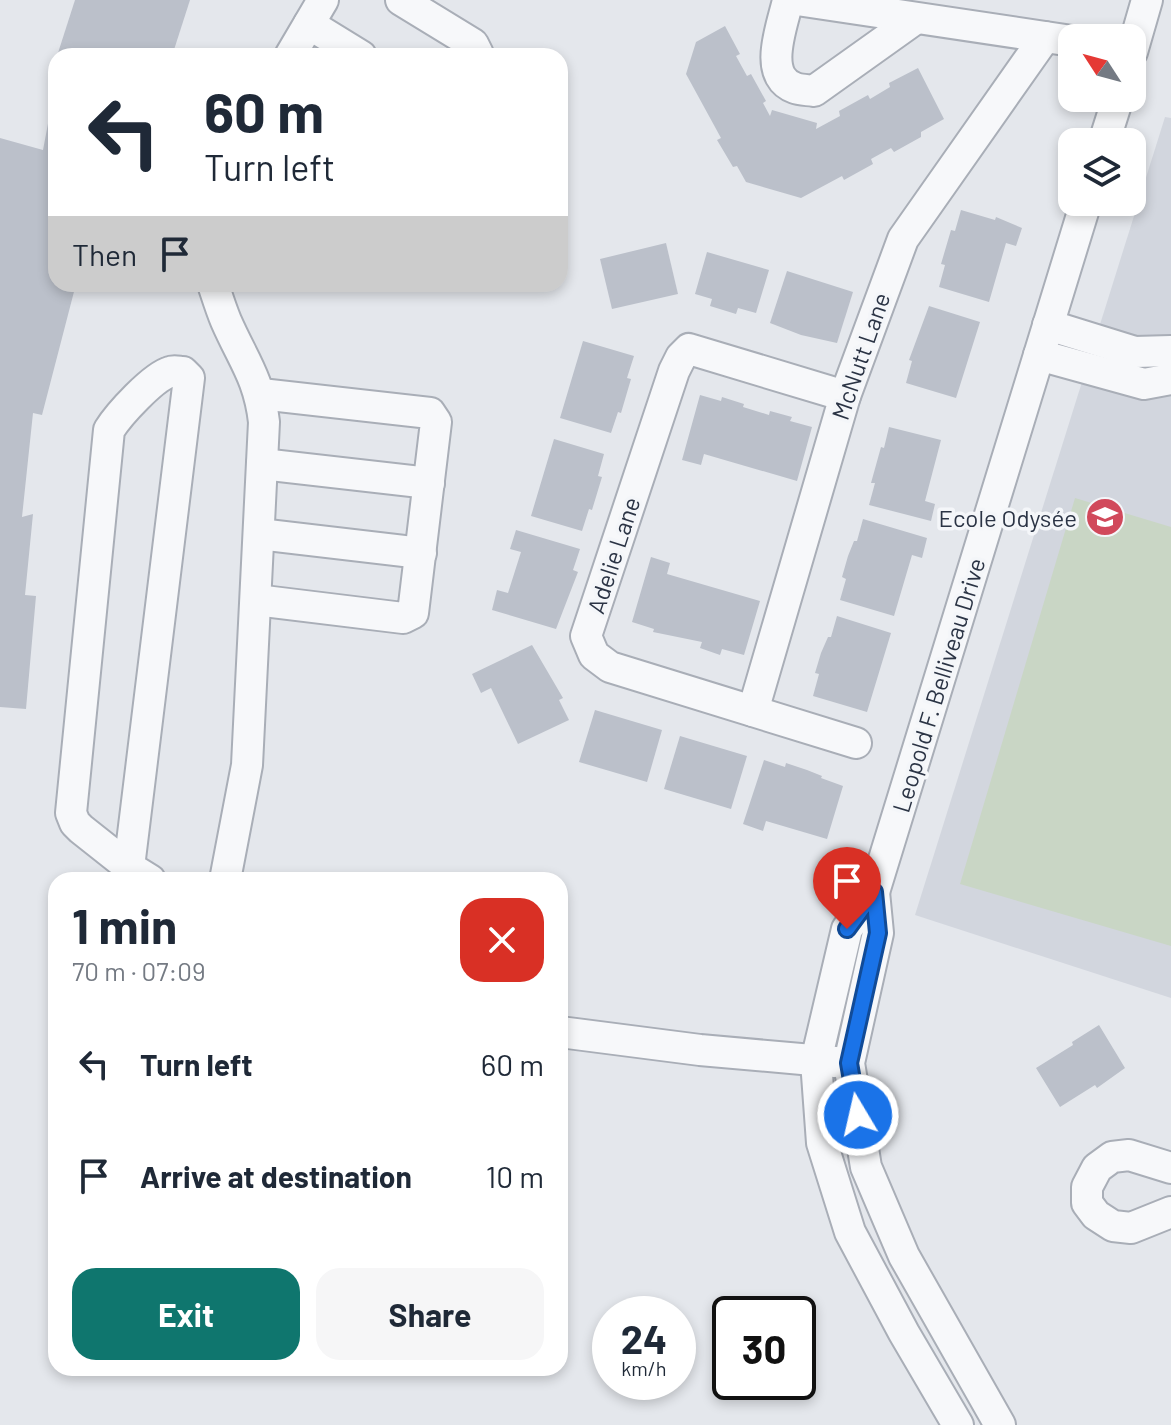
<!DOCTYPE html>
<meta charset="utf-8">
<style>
:root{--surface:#fff;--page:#f6f6f7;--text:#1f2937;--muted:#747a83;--accent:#0f766e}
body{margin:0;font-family:Barlow,sans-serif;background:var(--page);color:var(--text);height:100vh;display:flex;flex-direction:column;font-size:30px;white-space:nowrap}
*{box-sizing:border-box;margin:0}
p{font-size:26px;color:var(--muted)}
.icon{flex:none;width:44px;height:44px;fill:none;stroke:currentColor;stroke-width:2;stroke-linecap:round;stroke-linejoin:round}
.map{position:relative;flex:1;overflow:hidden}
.panel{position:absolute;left:48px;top:872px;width:520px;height:504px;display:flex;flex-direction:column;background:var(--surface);border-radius:24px;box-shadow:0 4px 12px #0003}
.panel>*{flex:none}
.top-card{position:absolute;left:48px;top:48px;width:520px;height:244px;border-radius:24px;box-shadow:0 4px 12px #0003;background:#fff;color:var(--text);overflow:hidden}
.needle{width:52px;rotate:306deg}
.controls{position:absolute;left:1058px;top:24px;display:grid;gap:16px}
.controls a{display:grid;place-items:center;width:88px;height:88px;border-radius:16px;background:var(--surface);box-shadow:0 4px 12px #0003;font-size:40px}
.speed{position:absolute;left:592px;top:1296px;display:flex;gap:16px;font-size:40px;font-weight:700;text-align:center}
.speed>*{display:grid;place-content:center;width:104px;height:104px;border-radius:50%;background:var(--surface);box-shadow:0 4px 12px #0003;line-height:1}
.speed small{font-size:20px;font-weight:400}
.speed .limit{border:4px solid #111;border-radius:12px;background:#fff;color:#111}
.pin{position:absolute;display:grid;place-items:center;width:68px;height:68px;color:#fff;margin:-82px -34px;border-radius:50% 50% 50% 0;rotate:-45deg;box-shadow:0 0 8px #0007}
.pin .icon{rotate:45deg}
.me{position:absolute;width:88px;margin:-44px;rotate:351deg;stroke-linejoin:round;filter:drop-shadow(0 0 6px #0008)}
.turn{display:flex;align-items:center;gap:28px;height:168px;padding:0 24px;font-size:36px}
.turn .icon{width:104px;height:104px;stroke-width:2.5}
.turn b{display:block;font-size:56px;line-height:68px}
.then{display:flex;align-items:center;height:76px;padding:0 24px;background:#0003;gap:16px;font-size:30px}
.round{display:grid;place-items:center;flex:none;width:84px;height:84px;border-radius:24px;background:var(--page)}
.headline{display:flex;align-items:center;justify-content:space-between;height:136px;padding:0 24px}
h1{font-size:48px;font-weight:700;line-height:60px}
.cta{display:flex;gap:16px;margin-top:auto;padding:16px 24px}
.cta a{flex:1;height:92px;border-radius:24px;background:var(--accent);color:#fff;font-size:32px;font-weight:700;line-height:92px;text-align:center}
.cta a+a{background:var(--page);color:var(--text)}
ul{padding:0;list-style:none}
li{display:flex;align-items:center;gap:24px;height:112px;padding:0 24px}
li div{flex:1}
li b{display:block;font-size:30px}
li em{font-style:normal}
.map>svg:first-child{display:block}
.built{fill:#d2d6de}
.green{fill:#c9d6c5}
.building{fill:#bbc0ca}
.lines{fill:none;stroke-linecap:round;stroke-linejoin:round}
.minor-casing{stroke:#a9aeb7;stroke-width:34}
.minor{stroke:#f7f8fa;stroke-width:30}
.route-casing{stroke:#114b97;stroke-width:20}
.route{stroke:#1a73e8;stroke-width:14}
.labels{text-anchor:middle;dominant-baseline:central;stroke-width:7;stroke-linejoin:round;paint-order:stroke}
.street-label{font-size:24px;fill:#2b3445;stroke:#f4f6f9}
.poi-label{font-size:24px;fill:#2b3445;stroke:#f4f6f9;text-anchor:end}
</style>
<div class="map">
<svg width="1171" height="1425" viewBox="0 0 1171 1425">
<rect width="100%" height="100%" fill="#e4e7ec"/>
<!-- built -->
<polygon class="built" points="1165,117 1171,118 1171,998 915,915"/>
<!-- green -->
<polygon class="green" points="1075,498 1171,527 1171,946 960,884"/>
<!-- building -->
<g class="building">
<polygon points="75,0 190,0 172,56 57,56"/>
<polygon points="725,26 740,54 736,56 747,76 751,74 766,101 763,103 770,116 772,110 817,123 816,129 840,116 839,111 868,95 870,99 890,87 889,83 918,68 944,119 921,132 921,137 894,152 891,148 871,159 873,164 844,180 842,176 801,198 746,182 737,166 733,167 717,140 721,138 686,74 696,42"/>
<polygon points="50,113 56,115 56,284 76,284 42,415 33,413 22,517 33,514 25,595 36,596 26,709 0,707 0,138 43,150"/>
<polygon points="961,210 995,220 996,217 1022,228 1016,246 1006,243 989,302 939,287 945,265 941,264 951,230 955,231"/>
<polygon points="666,243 678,294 612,309 600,259"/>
<polygon points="707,252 769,270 756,313 738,308 736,314 710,306 712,299 695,294"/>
<polygon points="787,271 853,292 837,343 801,335 770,323"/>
<polygon points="929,306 980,322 956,398 906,383 912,361 909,360"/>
<polygon points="583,341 634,356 627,378 631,379 621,413 618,412 611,433 560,418"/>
<polygon points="700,395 721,401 722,397 744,404 743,407 769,415 770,411 792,417 790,421 812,427 797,481 704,454 701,465 682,460"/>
<polygon points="889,427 941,440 925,501 935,504 931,521 869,505 875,483 871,483 881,447 884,448"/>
<polygon points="554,439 604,454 598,476 602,477 592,510 589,509 582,531 531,516"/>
<polygon points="863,519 927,538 922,558 912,555 894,616 840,600 846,579 842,577 848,556 854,541 857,541"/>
<polygon points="516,530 580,549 573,570 578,572 556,629 492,610 497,590 508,593 521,552 510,549"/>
<polygon points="651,557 670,563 667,574 760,601 744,655 722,649 720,655 700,648 702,642 653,632 654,629 632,622"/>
<polygon points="837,616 891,633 867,712 813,696 819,674 815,673 821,653 828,637 831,637"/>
<polygon points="532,645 563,698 559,700 569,720 518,744 491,688 481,693 472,674"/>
<polygon points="595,710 662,730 647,782 579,762"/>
<polygon points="680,736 747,756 731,809 664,789"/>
<polygon points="764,760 785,767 786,763 807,770 822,776 821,778 843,786 827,839 766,821 763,831 743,824"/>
<polygon points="1099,1025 1125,1068 1097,1088 1095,1085 1060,1107 1036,1068 1073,1045 1072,1042"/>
</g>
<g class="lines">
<defs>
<g id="minor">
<polyline points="401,0 473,44 478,54 477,56"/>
<path d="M788,0c-5,24 -27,76 7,88 5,2 13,2 19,3l101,-72"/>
<polyline points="797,0 1072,41"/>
<polyline points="309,24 361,56"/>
<polyline points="1132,52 1147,0"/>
<polyline points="290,56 323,0"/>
<polyline points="1104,142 1118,98"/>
<path d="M213,284c4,12 8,25 13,37 17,39 33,57 38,101l-17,343 -22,115"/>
<polyline points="1048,325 1135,352 1171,351"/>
<polyline points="1039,355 1144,384 1171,379"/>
<polyline points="845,396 689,349 681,357 674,371 586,636 594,655 610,667 856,743"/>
<polyline points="262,464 429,483"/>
<polyline points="259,534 421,553"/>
<polyline points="256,600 403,618 413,613 436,422 430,413 261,394"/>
<polyline points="753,711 845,396 903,239 1045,37"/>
<path d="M129,867l60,-489 -6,-6c-4,0 -9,-2 -13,0 -17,5 -51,42 -61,58l-38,383 4,10 6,6 48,38 21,13"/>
<polyline points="874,892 878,933 849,1063 866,1167 904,1256 1000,1425"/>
<polyline points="560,1032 700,1050 835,1062"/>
<polyline points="1171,1168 1129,1155 1112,1157 1097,1168 1087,1187 1087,1203 1096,1215 1113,1226 1131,1228 1171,1212"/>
<polyline points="958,1425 904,1333 850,1232 822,1143 816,1061 847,929 874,892 1086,202"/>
</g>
</defs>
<!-- minor casing -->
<use href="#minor" class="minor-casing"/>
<!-- minor -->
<use href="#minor" class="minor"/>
</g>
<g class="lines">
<defs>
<polyline id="route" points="847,929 874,892 878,933 849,1063 858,1115"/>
</defs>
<!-- route casing -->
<use href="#route" class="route-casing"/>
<!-- route -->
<use href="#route" class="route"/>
</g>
<!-- icons -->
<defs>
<symbol id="school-disc" viewBox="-11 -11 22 22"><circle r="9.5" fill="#d1495b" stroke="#f4f6f9"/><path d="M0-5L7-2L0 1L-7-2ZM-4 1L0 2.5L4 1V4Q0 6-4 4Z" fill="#fff"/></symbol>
</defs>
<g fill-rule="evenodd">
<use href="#school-disc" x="1083" y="495" width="44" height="44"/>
</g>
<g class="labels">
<!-- street labels -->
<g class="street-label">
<text transform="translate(860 356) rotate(-71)">McNutt Lane</text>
<text transform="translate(613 555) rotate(-72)">Adelie Lane</text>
<text transform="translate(938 685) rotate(-73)">Leopold F. Belliveau Drive</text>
</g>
<!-- poi labels -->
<g class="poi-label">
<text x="1077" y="517">Ecole Odysée</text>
</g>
</g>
</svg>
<div class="controls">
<a><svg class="needle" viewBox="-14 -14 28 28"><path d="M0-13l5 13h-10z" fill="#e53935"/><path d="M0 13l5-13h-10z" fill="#747a83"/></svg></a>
<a><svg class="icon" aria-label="layers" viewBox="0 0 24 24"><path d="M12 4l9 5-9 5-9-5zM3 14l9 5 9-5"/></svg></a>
</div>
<div class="speed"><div>24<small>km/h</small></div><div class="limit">30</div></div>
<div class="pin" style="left:847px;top:929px;background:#d93025"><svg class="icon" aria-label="arrive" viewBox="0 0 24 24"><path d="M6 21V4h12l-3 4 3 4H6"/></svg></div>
<svg class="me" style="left:858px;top:1115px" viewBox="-20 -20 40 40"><circle r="17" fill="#1a73e8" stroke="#fff" stroke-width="3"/><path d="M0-11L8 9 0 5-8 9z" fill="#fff"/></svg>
<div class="top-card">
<div class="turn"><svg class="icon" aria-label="left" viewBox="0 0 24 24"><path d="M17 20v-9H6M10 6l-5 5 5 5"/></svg><div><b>60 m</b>Turn left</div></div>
<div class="then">Then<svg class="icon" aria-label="arrive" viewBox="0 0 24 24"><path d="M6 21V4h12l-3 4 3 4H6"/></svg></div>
</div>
<section class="panel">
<div class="headline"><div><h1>1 min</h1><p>70 m · 07:09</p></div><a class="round" style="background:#d93025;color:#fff"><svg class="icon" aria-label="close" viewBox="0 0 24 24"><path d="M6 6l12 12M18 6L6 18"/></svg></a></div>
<ul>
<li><svg class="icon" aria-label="left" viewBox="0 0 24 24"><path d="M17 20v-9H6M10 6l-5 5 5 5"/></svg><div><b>Turn left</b></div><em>60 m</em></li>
<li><svg class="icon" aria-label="arrive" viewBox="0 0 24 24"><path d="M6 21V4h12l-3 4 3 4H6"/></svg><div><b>Arrive at destination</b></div><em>10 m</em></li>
</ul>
<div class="cta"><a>Exit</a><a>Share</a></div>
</section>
</div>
